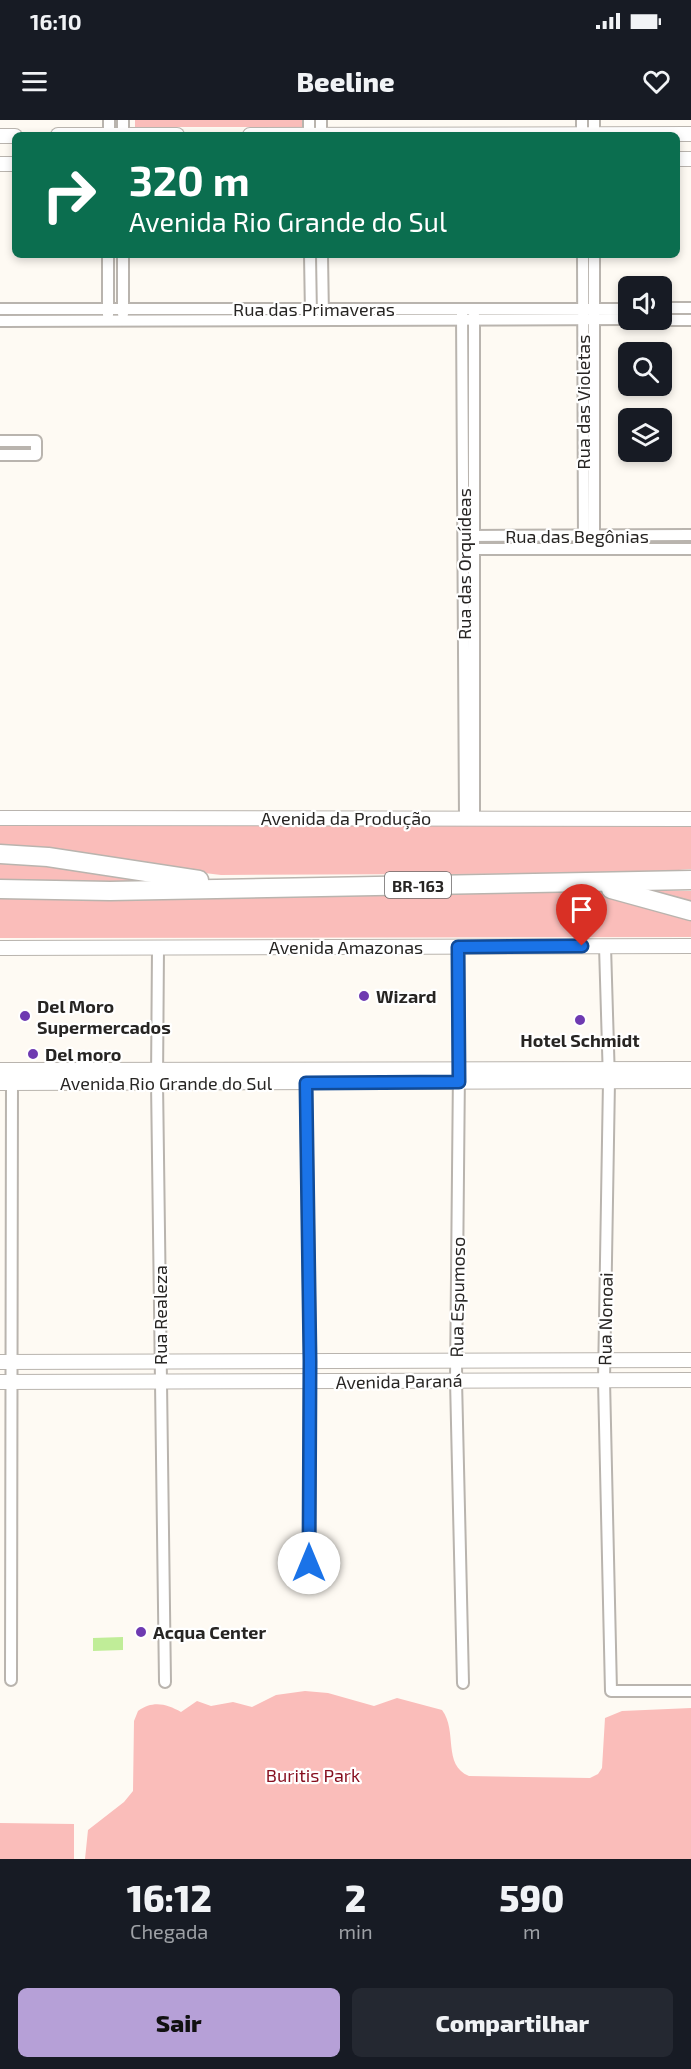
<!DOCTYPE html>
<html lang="pt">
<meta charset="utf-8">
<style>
:root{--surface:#171b24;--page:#242831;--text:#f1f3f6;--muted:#9ea1a6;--accent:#b6a0d7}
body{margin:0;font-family:"Exo 2",sans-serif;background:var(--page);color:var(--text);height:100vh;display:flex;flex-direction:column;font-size:22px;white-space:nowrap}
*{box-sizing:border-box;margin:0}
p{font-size:20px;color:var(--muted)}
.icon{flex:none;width:33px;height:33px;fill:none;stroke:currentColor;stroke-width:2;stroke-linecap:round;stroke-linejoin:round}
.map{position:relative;height:1739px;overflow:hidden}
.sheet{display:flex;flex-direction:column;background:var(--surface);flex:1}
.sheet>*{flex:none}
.banner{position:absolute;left:12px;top:12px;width:668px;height:126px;border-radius:9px;box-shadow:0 3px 9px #0003;background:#0b6e4f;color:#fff;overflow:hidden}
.buttons{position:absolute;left:618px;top:156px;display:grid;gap:12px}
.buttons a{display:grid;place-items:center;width:54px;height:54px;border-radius:9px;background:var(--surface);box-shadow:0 3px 9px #0003;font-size:30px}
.pin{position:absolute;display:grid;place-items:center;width:51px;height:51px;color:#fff;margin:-62px -26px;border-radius:50% 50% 50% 0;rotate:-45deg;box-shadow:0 0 6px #0007}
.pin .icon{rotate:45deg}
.me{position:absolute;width:66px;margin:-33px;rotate:0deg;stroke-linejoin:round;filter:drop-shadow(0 0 4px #0008)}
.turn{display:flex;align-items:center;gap:21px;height:126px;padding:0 18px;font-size:27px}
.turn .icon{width:78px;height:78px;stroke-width:2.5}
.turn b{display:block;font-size:42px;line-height:51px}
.eta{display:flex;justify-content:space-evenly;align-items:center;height:102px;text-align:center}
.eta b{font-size:36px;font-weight:800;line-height:42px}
.cta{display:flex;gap:12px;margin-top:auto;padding:12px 18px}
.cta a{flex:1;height:69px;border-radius:9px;background:var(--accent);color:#111;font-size:24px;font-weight:800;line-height:69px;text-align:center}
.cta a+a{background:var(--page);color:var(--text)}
.status{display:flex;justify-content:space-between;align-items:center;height:42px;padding:0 30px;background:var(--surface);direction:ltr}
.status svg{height:16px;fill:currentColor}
header{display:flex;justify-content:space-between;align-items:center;height:78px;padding:0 18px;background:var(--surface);font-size:27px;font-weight:800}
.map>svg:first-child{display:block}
.green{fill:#fabdba}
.water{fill:#c0ed98}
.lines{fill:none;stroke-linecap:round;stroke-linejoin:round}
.minor-casing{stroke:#b9b4ae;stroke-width:14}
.tertiary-casing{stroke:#b9b4ae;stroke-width:16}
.trunk-casing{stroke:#b9b4ae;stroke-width:21}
.minor{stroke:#fff;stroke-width:10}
.tertiary{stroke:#fff;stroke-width:14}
.trunk{stroke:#fff;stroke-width:18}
.route-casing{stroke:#114b97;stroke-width:15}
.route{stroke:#1a73e8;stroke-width:10}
.poi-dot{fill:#6e3ab1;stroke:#fff;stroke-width:2}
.labels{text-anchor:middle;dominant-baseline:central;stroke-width:4.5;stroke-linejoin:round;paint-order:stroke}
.shield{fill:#fff;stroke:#686665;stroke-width:1.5}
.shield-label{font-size:16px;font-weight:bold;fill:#272523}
.street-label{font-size:18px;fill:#272523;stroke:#fff}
.poi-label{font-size:18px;font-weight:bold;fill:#272523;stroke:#fff;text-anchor:start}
.park-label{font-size:18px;fill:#860f1f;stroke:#fff}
</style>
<div class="status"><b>16:10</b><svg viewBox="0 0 49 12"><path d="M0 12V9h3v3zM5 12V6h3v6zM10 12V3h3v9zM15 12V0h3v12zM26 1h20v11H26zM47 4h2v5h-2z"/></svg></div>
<header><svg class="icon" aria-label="menu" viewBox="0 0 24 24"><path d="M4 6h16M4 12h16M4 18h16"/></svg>Beeline<svg class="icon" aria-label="heart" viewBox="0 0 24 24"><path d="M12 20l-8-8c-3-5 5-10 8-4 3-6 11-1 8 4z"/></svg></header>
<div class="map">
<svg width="691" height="1739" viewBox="0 0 691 1739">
<rect width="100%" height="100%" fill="#fefaf3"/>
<!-- green -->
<g class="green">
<rect x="135" y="0" width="167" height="7"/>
<polygon points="691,704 691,749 642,753 221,755 0,728 0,706"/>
<polygon points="0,739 136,755 161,765 0,760"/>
<polygon points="460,770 691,771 691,817 0,818 0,778 144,779"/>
<path d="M305,1571l23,2 46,13 23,-8 45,12c16,21 0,55 27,66l121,2 8,-4 4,-6 3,-50 17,-7 69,-3v151h-606l3,-29 36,-28 9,-11 1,-70 4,-10c15,-11 29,-7 43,1l16,-11 14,5 22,-4 19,5 24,-12z"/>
<polygon points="0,1703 74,1704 74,1739 0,1739"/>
</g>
<!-- water -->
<polygon class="water" points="123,1517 123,1530 93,1531 93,1518"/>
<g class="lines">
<defs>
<g id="minor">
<polyline points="123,0 123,15"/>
<polyline points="582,0 582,15"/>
<polyline points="109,15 109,0"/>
<polyline points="309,15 309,0"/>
<polyline points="321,15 321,0"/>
<polyline points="594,15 594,0"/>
<polyline points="123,135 123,194"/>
<polyline points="310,135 311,195"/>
<polyline points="322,135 323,197"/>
<polyline points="583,135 584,429"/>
<polyline points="594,135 594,429"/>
<polyline points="662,188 691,188"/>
<polyline points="0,189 628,189"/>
<polyline points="462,193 465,699"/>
<polyline points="108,195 108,135"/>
<polyline points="652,200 691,200"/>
<polyline points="0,201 628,199"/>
<polyline points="0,321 36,321 36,335 0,335"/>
<polyline points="469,416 691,415"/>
<polyline points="467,429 691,429"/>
<polyline points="474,698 474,195"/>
<polyline points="605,826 609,961 604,1260 611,1571 691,1571"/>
<polyline points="458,827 459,950 456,1260 463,1563"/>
<polyline points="158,828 157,962 165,1562"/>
<polyline points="306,963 310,1241 309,1443"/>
<polyline points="11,1560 12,957"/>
</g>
<g id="tertiary">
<polyline points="58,15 177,15"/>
<polyline points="250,15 691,14"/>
<polyline points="0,16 15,16"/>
<polyline points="676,39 691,39"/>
<polyline points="0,44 15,44"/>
<polyline points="0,698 691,699"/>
<polyline points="0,828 691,826"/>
<polyline points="0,950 691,949"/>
<polyline points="0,963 691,961"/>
<polyline points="0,1242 691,1240"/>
<polyline points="0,1262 691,1260"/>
</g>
<g id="trunk">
<polyline points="0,734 48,737 199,760"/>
<polyline points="0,769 110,771 691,760"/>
<polyline points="611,769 691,791"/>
</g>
</defs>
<!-- minor casing -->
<use href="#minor" class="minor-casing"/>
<!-- tertiary casing -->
<use href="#tertiary" class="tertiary-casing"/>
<!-- trunk casing -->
<use href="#trunk" class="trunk-casing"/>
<!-- minor -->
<use href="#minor" class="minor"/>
<!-- tertiary -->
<use href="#tertiary" class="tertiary"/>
<!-- trunk -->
<use href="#trunk" class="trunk"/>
</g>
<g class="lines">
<defs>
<polyline id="route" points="309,1443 310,1241 306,963 459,962 458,827 582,826"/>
</defs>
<!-- route casing -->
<use href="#route" class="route-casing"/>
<!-- route -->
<use href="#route" class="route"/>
</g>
<!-- markers -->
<g class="poi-dot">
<circle cx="364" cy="876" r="6"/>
<circle cx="25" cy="896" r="6"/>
<circle cx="580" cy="900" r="6"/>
<circle cx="33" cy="934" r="6"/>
<circle cx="141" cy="1512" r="6"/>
</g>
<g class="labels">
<!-- shield labels -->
<rect class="shield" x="385" y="752" width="66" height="26" rx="4.5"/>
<g class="shield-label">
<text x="418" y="765">BR-163</text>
</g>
<!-- street labels -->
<g class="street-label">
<text x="314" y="189">Rua das Primaveras</text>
<text transform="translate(583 282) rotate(-90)">Rua das Violetas</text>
<text x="577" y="416">Rua das Begônias</text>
<text transform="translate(464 444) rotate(-90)">Rua das Orquídeas</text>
<text x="346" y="698">Avenida da Produção</text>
<text x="346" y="827">Avenida Amazonas</text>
<text x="166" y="963">Avenida Rio Grande do Sul</text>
<text transform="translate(457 1177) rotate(-89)">Rua Espumoso</text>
<text transform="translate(160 1195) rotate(-90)">Rua Realeza</text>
<text transform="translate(605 1199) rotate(-89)">Rua Nonoai</text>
<text transform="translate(399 1261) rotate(-1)">Avenida Paraná</text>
</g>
<!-- poi labels -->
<g class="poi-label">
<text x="376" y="876">Wizard</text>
<text x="37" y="886">Del Moro<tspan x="37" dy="21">Supermercados</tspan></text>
<text x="580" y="920" text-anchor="middle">Hotel Schmidt</text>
<text x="45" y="934">Del moro</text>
<text x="153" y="1512">Acqua Center</text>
</g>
<!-- park labels -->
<g class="park-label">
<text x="313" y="1655">Buritis Park</text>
</g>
</g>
</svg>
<div class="buttons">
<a><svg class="icon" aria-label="sound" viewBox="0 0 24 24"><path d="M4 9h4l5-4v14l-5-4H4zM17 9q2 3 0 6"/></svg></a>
<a><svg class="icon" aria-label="search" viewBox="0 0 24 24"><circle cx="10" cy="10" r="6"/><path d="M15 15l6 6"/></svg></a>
<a><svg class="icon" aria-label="layers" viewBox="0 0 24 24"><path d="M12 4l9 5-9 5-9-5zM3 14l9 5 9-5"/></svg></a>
</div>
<div class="pin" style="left:582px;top:826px;background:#d93025"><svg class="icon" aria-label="arrive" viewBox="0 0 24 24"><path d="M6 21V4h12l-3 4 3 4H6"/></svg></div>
<svg class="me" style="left:309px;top:1443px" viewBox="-20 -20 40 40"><circle r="19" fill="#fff"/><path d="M0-13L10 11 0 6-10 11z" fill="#1a73e8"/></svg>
<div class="banner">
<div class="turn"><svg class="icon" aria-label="right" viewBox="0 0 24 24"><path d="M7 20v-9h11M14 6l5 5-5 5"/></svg><div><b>320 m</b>Avenida Rio Grande do Sul</div></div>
</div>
</div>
<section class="sheet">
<div class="eta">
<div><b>16:12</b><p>Chegada</p></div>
<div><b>2</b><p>min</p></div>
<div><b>590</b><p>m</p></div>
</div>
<div class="cta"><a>Sair</a><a>Compartilhar</a></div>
</section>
